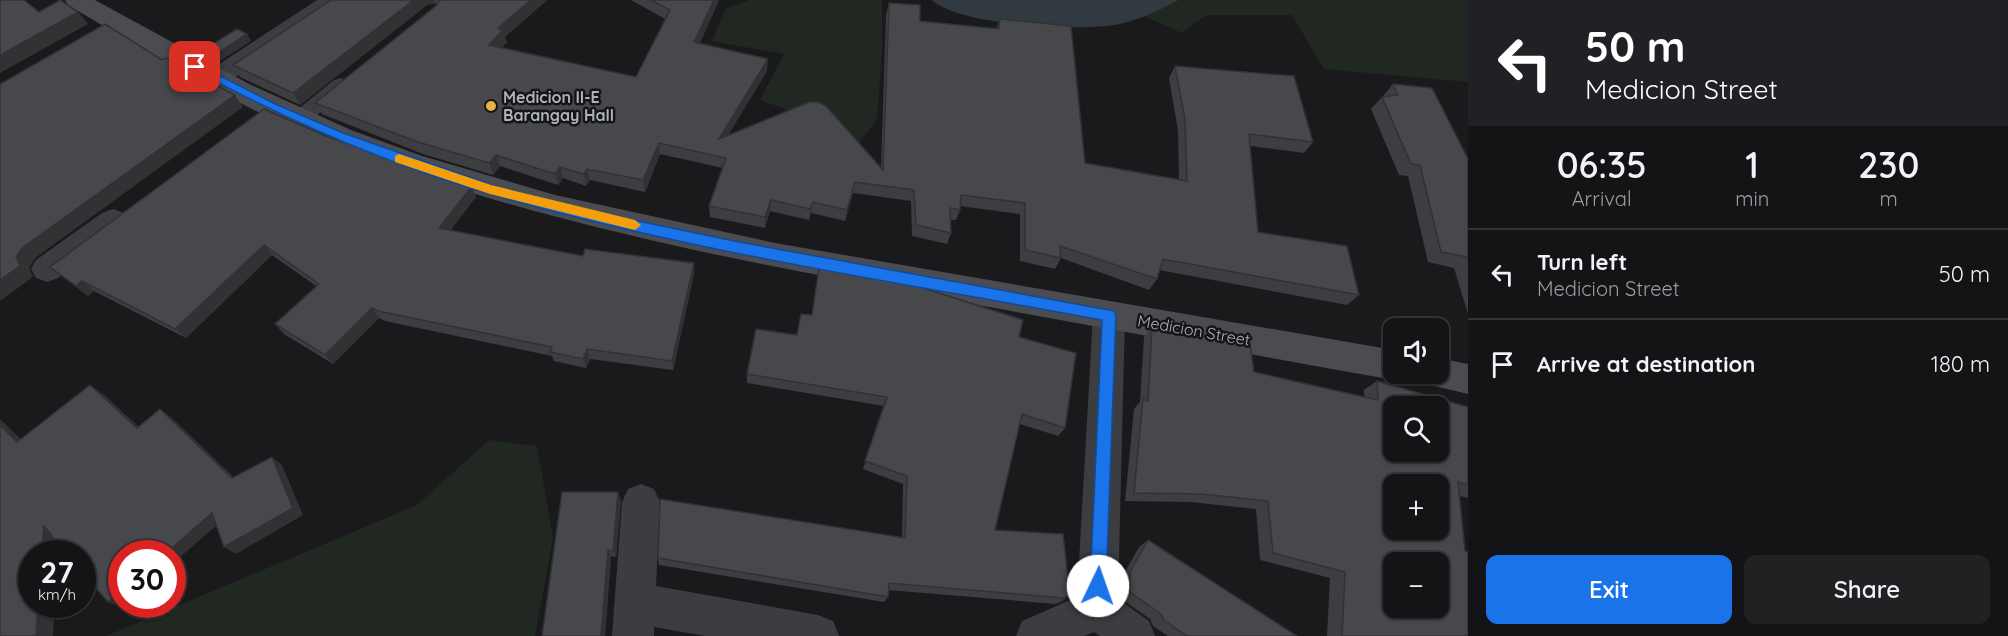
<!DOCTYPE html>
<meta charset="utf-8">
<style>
:root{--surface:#141416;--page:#212123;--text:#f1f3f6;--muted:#9d9ea1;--line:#333335;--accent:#1a73e8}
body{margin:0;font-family:Quicksand,sans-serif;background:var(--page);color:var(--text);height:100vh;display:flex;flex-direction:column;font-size:22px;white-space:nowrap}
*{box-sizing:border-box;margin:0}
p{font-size:20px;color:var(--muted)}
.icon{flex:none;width:33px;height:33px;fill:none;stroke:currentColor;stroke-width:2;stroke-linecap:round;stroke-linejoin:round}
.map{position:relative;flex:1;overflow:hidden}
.details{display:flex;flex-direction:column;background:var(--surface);width:540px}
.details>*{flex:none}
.banner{background:#202124;color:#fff;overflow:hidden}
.buttons{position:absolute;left:1383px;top:318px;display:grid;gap:12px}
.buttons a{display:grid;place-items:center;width:66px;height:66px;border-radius:12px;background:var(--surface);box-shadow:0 2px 4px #0004,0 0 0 2px var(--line);font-size:30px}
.speed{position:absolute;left:18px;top:540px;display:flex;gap:12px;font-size:30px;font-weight:700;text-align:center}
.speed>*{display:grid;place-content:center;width:78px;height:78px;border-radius:50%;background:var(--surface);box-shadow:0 2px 4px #0004,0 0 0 2px var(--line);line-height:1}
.speed small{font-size:15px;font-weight:400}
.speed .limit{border:9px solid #d22;background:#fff;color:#111}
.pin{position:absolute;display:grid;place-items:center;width:51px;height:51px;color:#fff;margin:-26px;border-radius:12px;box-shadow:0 3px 9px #0006}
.me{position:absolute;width:66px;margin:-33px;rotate:3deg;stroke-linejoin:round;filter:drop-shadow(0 0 4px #0008)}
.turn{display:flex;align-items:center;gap:21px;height:126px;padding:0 18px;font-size:27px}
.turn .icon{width:78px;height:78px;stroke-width:2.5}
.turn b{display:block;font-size:42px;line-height:51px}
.eta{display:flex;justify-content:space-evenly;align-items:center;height:102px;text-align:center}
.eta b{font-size:36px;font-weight:600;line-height:42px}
.cta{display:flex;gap:12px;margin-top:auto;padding:12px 18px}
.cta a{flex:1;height:69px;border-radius:12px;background:var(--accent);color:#fff;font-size:24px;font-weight:600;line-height:69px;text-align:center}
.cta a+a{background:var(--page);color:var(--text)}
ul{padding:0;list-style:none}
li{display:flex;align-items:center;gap:18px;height:90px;padding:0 18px;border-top:2px solid var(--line)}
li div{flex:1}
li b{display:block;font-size:22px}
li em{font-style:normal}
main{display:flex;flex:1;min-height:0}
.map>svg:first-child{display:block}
.green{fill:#202821}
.water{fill:#313a40}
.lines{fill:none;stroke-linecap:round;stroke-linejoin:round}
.lane{fill:#3c3d41;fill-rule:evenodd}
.street{fill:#3c3d41;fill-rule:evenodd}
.secondary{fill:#4a4c51;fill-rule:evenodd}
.wall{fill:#3d3e41}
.shaded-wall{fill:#323235}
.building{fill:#47484c;stroke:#323235;stroke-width:1.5;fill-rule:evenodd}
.route{fill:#1a73e8;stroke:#114b97;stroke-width:1.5}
.slow{fill:#f59e0b}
.poi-dot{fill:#e8b047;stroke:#151518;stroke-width:2}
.labels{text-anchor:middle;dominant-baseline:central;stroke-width:5;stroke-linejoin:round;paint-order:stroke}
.poi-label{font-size:16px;font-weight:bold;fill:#aeb2bb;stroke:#151518;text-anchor:start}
.street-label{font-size:16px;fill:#aeb2bb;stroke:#151518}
</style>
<main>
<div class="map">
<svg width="1468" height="636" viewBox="0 0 1468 636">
<rect width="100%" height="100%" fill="#1a1a1d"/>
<!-- green -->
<g class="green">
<polygon points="750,0 882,0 882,53 877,119 855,148 791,111 760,100 784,54 712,41 726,8"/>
<polygon points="1179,0 1468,0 1468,82 1324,69 1292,15 1206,15 1182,33 1144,16"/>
<polygon points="489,440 537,446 553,538 535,636 106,636 417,505"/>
</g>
<!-- water -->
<path class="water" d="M932,0h247c-17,9 -36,18 -55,23 -37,10 -165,3 -192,-23z"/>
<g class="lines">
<!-- lane -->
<polygon class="lane" points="341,78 348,80 351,85 348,90 306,124 292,124 289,119 292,114 334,80"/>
<!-- street -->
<g class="street">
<polygon points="317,0 346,0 343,5 225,84 216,87 207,84 203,78 207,72"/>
<polygon points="113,209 124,213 128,221 124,229 58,278 47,282 36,278 31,269 36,260 102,213"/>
<polygon points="1109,301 1121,305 1125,315 1118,599 1149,621 1155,636 1100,636 1094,632 1084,636 1016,636 1022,621 1077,597 1093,315 1097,305"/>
<polygon points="641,484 654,489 660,502 656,586 818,615 833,621 839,636 705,636 654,627 654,636 612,636 622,502 628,489"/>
</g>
<!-- secondary -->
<g class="secondary">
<path d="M65,0h30l154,84 102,46 71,26 133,39 220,48 619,107v24h13l-13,6c-160,-29 -320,-57 -480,-87 -197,-36 -394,-75 -581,-148 -93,-36 -179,-89 -265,-140z"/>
<polygon points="1438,358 1468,364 1468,394 1426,384 1421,374 1438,374"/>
</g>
</g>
<!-- wall -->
<g class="wall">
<polygon points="331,0 547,0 505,37 507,42 501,48 636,77 665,19 631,0 719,0 700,43 767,71 728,135 881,168 886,15 889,3 920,21 996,29 1000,19 1085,163 1179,180 1178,131 1169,78 1175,66 1313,142 1304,153 1250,146 1258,232 1359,295 1347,305 1159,270 1157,279 1149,290 1061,258 1055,269 1020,261 1020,214 960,206 960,210 956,220 950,220 951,233 947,244 912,236 911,201 853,193 845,221 811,213 809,220 770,211 765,228 710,217 709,206 723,168 660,154 645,192 590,180 586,186 563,178 558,185 500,166 493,175 423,154 322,114 315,103 437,5 435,3 427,5 300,105 240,77 233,65"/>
<polygon points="251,41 216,63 205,58 201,51"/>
<polygon points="1393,84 1468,159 1468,314 1454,268 1428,262 1408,176 1399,175 1371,109 1382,97 1383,97 1383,96"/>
<polygon points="326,136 476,197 450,230 583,256 694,263 694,274 673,370 590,359 586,368 554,361 552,356 385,321 379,318 333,364 284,334 275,324 316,286 272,255 186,338 94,291 88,296 50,267"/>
<polygon points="1152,327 1254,372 1364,397 1364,390 1377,381 1468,407 1468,498 1460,496 1468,636 1327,636 1330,578 1260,560 1256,509 1190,502 1125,501 1134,409 1140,402 1144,337"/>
<polygon points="797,335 1019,337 1065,428 1058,436 1020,424 995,530 1070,595 1063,601 1056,604 888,590 888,597 884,602 659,565 658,558 902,537 903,484 863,469 884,406 747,383 747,374"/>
<polygon points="621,500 616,557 611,556 605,636 542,636"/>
<polygon points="1148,540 1297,636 1168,636 1153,626 1150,619 1120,598 1121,579 1139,547"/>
</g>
<!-- shaded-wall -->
<g class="shaded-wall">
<polygon points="414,0 434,0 435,3 427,5 300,105 293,93"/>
<polygon points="531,0 547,0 505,37 507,42 492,57 489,45 498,28"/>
<polygon points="714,0 719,0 695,54 694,42"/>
<polygon points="78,12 88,24 0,73 0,55"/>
<polygon points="247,34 251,41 216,63 212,57"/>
<polygon points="768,59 767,71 719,150 719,139"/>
<polygon points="235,95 243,107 35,258 29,268 33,277 0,301 0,280 22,248"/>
<polygon points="659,143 660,154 645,192 643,180"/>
<polygon points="496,155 500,166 493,175 489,163"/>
<polygon points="560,167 563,178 558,185 555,174"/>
<polygon points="587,169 590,180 586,186 584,174"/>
<polygon points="855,182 853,193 845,221 847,210"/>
<polygon points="472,186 476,197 444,239 439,228"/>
<polygon points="771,200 770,211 765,228 765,217"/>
<polygon points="813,202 811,213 809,220 810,209"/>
<polygon points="264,245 272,255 186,338 175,329"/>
<polygon points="694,263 694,274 673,370 672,361"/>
<polygon points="82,281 94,291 88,296 76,286"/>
<polygon points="372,308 379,318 333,364 325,355"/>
<polygon points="587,349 590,359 586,368 583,359"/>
<polygon points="90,385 103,394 149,436 137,428"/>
<polygon points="160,409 172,418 243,486 232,478"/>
<polygon points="0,419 32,450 17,442 0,425"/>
<polygon points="272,457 282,465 303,515 236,554 224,547"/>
<polygon points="618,492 621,500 616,557 613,551"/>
<polygon points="212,513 223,520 172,564 172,554 165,554"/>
<polygon points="44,526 59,533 58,554 42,554"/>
<polygon points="608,550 611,556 605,636 601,636"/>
<polygon points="122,590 122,604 126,604 123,608 108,602"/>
<polygon points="1070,595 1063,601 1056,604 1064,598"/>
<polygon points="38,604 55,604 53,636 36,636"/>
</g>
<!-- building -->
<g class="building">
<polygon points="0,0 24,0 39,12 60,0 78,12 0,55"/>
<polygon points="331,0 414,0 293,93 233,65"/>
<polygon points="440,0 531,0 498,28 503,30 489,45 636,77 670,10 651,0 714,0 694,42 768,59 719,139 809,102 818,102 826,106 883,170 889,3 920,5 920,21 999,29 1000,19 1071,26 1085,163 1187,181 1185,119 1175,66 1294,76 1313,142 1249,134 1258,232 1347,246 1359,295 1163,259 1157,279 1060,246 1061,258 1025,250 1025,203 961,195 960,210 950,208 951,233 916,225 914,190 855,182 847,210 813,202 810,209 771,200 765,217 709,206 726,158 659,143 643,180 587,169 584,174 560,167 555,174 496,155 489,163 418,142 315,103 437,5"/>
<polygon points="105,24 162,60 166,58 235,95 22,248 16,257 20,266 0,280 0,84"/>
<polygon points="237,29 247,34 212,57 201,51"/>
<polygon points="1393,84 1432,88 1468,159 1468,260 1467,257 1441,252 1420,165 1411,164 1382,97 1398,95"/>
<polygon points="264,109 326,136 472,186 439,228 583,256 585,249 694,263 672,361 587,349 583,359 550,352 552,347 378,311 372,308 325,355 275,324 319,284 264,245 175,329 82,281 76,286 50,267"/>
<polygon points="819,268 911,284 1023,320 1019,337 1076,353 1065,428 1022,414 995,530 1063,534 1070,595 1064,598 889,583 888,597 658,558 660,499 905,538 907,476 865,461 887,397 747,374 756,329 797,335 801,314 812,315"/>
<path d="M1152,327l98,17 4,28 124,28 -1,-19 91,26v78l-10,-3 7,69 3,1v84h-126l3,-64 -72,-19 -5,-52 -67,-7 -67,-1 9,-94 5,2zM1394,406h44v46h-44zM1394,484h44v46h-44zM1394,562h44v46h-44z"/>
<polygon points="90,385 137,428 160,409 232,478 272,457 293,508 224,547 212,513 165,554 122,554 122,590 108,602 82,572 82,554 67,554 44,526 42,554 32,554 32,604 38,604 36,636 0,636 0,425 17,442"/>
<polygon points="562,492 618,492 613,551 608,550 601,636 542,636"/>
<polygon points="1148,540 1297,636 1187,636 1164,620 1161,614 1130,592 1130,572"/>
</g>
<!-- route -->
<path class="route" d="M195,63l78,40 70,30 149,52 84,23 158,33 380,70 2,4 -10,271 -2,6 -6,3 -6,-3 -2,-6 12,-266c-204,-38 -412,-68 -612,-126 -104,-30 -203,-74 -298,-125l-2,-2z"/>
<!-- slow -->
<polygon class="slow" points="399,154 491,185 635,220 641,225 635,230 490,194 395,162 395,156"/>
<!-- markers -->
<circle class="poi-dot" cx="491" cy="106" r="6"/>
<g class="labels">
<!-- poi labels -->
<g class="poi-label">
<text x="503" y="97">Medicion II-E<tspan x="503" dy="18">Barangay Hall</tspan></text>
</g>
<!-- street labels -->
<g class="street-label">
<text transform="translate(1194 330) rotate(10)">Medicion Street</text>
</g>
</g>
</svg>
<div class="buttons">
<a><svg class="icon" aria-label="sound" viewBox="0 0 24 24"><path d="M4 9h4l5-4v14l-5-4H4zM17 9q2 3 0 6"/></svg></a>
<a><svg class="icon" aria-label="search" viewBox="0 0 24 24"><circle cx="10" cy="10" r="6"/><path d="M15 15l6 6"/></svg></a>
<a>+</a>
<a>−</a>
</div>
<div class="speed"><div>27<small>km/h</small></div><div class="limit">30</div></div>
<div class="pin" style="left:195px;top:67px;background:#d93025"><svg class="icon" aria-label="arrive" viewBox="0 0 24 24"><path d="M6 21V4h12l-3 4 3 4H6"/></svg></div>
<svg class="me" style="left:1098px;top:586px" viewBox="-20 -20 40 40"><circle r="19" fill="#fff"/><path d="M0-13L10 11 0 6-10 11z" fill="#1a73e8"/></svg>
</div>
<section class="details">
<div class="banner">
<div class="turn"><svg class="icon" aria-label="left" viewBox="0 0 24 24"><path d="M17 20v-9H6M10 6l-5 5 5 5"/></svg><div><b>50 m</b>Medicion Street</div></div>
</div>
<div class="eta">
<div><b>06:35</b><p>Arrival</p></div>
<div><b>1</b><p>min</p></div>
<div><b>230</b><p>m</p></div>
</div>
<ul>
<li><svg class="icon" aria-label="left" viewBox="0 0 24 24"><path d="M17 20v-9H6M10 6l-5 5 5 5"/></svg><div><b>Turn left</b><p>Medicion Street</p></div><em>50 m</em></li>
<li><svg class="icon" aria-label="arrive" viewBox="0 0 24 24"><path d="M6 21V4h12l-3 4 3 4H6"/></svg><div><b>Arrive at destination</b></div><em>180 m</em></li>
</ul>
<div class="cta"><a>Exit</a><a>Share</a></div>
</section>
</main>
